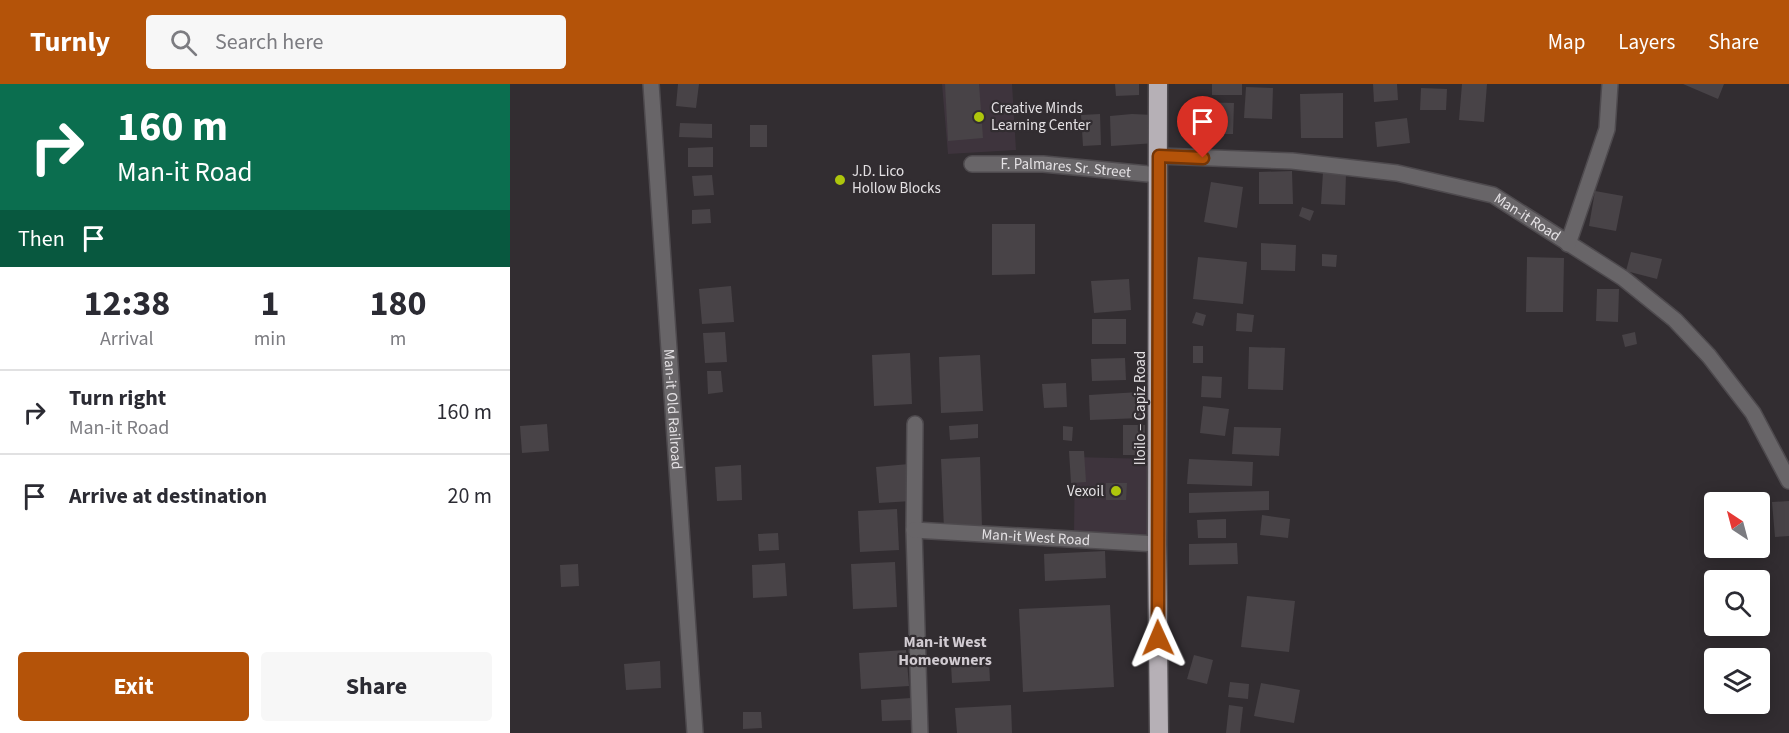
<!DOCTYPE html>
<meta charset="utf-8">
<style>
:root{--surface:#fff;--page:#f7f7f7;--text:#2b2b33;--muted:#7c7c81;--line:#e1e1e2;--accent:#b45309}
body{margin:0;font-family:"Source Sans 3",sans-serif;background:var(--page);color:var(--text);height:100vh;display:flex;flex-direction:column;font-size:22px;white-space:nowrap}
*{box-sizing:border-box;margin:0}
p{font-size:20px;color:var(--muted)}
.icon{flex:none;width:33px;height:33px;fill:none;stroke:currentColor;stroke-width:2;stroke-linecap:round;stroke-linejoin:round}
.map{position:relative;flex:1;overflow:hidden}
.details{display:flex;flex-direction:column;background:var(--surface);width:510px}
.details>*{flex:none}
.guide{background:#0b6e4f;color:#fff;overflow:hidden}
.needle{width:39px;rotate:324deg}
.controls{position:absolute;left:1194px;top:408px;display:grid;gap:12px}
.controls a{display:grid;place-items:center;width:66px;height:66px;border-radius:6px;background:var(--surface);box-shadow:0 3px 15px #0003;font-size:30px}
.pin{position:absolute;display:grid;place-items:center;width:51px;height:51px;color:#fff;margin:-62px -26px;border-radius:50% 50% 50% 0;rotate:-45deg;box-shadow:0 0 6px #0007}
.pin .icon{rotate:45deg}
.me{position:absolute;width:66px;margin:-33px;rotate:359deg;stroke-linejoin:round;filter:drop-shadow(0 0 4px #0008)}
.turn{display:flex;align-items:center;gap:21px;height:126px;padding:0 18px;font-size:27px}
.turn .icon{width:78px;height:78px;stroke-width:2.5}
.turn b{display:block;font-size:42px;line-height:51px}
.then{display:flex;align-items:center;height:57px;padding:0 18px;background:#0003;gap:12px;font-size:22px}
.eta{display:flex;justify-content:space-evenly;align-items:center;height:102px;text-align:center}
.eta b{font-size:36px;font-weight:700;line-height:42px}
.primary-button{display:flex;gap:12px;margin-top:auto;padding:12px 18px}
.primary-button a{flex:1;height:69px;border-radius:6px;background:var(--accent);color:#fff;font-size:24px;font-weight:700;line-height:69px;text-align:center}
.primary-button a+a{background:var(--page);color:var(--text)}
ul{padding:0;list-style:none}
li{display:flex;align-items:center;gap:18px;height:84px;padding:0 18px;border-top:2px solid var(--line)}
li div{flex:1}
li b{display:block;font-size:22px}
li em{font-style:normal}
header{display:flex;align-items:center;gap:36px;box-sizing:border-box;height:84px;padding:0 30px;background:var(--accent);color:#fff}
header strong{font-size:28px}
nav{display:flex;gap:33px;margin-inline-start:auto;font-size:21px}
.search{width:420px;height:54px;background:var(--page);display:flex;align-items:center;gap:15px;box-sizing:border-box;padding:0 21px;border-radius:6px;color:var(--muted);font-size:22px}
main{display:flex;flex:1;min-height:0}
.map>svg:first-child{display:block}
.built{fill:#3e343d}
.building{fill:#484347}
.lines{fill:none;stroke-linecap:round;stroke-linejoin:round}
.street-casing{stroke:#4e4a4e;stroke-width:18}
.highway-casing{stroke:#4e4a4e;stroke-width:21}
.street{stroke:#686568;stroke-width:15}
.highway{stroke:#b6b0b6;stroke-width:18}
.route-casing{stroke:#753606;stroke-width:15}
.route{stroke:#b45309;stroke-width:10}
.poi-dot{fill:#aec60c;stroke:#322d31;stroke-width:2}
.labels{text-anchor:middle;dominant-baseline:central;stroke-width:4.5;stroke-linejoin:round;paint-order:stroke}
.poi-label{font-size:15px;fill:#e4e1e4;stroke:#322d31;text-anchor:start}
.street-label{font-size:15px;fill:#e4e1e4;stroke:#322d31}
.neighbourhood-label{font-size:16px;font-weight:bold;fill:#d1cbd1;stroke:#322d31}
</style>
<header>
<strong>Turnly</strong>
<div class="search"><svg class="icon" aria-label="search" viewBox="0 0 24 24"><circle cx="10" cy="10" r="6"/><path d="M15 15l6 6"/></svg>Search here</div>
<nav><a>Map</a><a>Layers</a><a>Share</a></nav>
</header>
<main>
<section class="details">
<div class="guide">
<div class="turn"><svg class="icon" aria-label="right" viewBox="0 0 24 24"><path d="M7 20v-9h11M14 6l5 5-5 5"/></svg><div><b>160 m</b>Man-it Road</div></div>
<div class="then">Then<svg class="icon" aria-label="arrive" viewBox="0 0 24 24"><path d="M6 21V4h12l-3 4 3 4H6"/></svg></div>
</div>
<div class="eta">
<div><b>12:38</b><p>Arrival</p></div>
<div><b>1</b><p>min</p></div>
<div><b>180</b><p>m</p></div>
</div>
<ul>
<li><svg class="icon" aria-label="right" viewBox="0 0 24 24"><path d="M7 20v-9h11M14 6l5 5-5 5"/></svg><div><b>Turn right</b><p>Man-it Road</p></div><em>160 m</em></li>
<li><svg class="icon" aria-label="arrive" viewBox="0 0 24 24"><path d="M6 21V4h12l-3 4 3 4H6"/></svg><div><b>Arrive at destination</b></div><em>20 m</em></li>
</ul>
<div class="primary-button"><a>Exit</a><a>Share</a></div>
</section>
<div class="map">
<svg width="1279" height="649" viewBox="0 0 1279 649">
<rect width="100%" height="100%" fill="#322d31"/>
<!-- built -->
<g class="built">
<polygon points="432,0 502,0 506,66 438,70"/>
<polygon points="565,373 640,375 638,451 564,450"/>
</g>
<!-- building -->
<g class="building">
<polygon points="168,0 189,0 186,24 166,22"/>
<polygon points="435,0 469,0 473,54 438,57"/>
<polygon points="605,0 629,0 629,11 606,12"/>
<rect x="702" y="0" width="30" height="11"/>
<polygon points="863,0 887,0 888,16 864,18"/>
<polygon points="952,0 977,0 974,38 949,36"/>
<polygon points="1173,0 1214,0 1208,15"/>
<polygon points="736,3 763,4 762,35 734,34"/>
<polygon points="911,4 937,5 936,26 910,26"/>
<polygon points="833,9 833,54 791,54 790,10"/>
<polygon points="686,18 724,19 723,50 685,50"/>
<polygon points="590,30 591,61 573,62 571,31"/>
<polygon points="622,30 644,31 646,59 601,62 600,32"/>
<polygon points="897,34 900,59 867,63 865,38"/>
<polygon points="170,39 202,40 202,54 169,53"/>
<rect x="240" y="41" width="17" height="22"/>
<polygon points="203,63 203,83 178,83 178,64"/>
<polygon points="782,87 783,120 749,120 749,88"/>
<polygon points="813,88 836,89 835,121 811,120"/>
<polygon points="202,91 204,111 184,112 182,92"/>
<polygon points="701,98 733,103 727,144 694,138"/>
<polygon points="1085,107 1113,112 1106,147 1079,142"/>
<polygon points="792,123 804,127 800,137 789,132"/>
<polygon points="200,125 201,139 182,140 182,126"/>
<polygon points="482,140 525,140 525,190 482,191"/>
<polygon points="751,159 786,161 785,187 751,186"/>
<polygon points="1121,168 1152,175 1147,195 1116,187"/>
<polygon points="812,170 827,171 826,183 812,182"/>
<polygon points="688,173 737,178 733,220 683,215"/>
<polygon points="1017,173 1054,174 1053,228 1016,228"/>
<polygon points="619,195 621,226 584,229 581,197"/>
<polygon points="221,202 224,238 192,240 189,205"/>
<polygon points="1087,205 1109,205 1108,238 1086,237"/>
<polygon points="686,228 696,231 693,242 682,239"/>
<polygon points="727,229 744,231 742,248 726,247"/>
<rect x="582" y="235" width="34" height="25"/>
<polygon points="215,248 217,278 195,279 193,249"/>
<polygon points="1125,248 1127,260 1115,263 1112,251"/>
<rect x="683" y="262" width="10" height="17"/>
<polygon points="739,263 775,264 773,306 738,305"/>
<polygon points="400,269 402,320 364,322 362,271"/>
<polygon points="470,271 473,327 431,329 429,273"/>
<polygon points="615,274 616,296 582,297 581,275"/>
<polygon points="197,287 211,287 213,308 198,310"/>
<polygon points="692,292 712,293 711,314 691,313"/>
<polygon points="556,299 557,323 534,324 532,300"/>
<polygon points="630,308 631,334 580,336 579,311"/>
<polygon points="693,322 719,325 715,352 690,349"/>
<polygon points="37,340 39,367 12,369 10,342"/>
<polygon points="468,340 468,354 440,356 439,342"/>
<rect x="613" y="341" width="22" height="30"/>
<polygon points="553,342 563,343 562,357 553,356"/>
<polygon points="724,343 771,344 769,372 722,370"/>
<polygon points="559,367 574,367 576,398 561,399"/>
<polygon points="470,373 472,443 434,445 431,375"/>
<polygon points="679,375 743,378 742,402 677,400"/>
<polygon points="399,380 402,417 369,419 366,383"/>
<polygon points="231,381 232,416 207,417 205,383"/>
<polygon points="596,399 617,399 616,416 596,416"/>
<polygon points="759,407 759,426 679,429 679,409"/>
<polygon points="1279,417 1279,452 1265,453 1262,418"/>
<polygon points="387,425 389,466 350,468 348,427"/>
<polygon points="752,431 780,435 778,454 750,451"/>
<polygon points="716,435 716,454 688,454 687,436"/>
<polygon points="268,449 269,466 249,467 248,450"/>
<polygon points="727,459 728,480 679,481 679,460"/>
<polygon points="595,467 596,494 535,497 534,470"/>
<polygon points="385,478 387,523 343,525 341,480"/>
<polygon points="275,479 277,512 243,514 242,481"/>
<polygon points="68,480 69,502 51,503 50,481"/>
<polygon points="737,512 785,517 779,568 731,563"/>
<polygon points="600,521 604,603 513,608 509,525"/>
<polygon points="396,566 399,602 351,605 349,569"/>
<polygon points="684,571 703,576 697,600 677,595"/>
<polygon points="150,577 151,604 116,606 114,580"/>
<polygon points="479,579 480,597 442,599 441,580"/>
<polygon points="720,598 739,600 738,615 718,613"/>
<polygon points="751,599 790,606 784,639 744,632"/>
<polygon points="401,614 402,636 372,637 371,616"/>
<polygon points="501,621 502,649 447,649 445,624"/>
<polygon points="719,621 733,623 730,649 716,649"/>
<polygon points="233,628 251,628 252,644 233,645"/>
</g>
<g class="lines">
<defs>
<g id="street">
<path id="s1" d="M141,0l44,649"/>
<path id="s2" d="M649,72l133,5 105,12 96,22 130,83 52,42 34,36 44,57 36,68"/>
<path id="s3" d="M462,80h71l116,11"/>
<polyline points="1058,160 1097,45 1100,0"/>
<polyline points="405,340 404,446 410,649"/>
<path id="s4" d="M404,446l243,14"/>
</g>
<polyline id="highway" points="648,0 647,460 649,649"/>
</defs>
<!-- street casing -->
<use href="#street" class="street-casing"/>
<!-- highway casing -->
<use href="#highway" class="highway-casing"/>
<!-- street -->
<use href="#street" class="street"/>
<!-- highway -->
<use href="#highway" class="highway"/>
</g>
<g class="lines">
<defs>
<polyline id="route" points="648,554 649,72 693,74"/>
</defs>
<!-- route casing -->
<use href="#route" class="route-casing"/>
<!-- route -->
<use href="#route" class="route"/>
</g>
<!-- markers -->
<g class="poi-dot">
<circle cx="469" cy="33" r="6"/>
<circle cx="330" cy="96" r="6"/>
<circle cx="606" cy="407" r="6"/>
</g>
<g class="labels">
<!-- poi labels -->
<g class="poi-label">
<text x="481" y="24">Creative Minds<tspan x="481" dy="17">Learning Center</tspan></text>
<text x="342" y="87">J.D. Lico<tspan x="342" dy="17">Hollow Blocks</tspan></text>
<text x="594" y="407" text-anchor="end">Vexoil</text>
</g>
<!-- street labels -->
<g class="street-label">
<text stroke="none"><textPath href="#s3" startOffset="94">F. Palmares Sr. Street</textPath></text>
<text stroke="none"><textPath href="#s2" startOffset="378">Man-it Road</textPath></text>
<text stroke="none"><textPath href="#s1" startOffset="326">Man-it Old Railroad</textPath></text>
<text transform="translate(630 324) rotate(-90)">Iloilo – Capiz Road</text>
<text stroke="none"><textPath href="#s4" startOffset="122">Man-it West Road</textPath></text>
</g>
<!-- neighbourhood labels -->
<g class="neighbourhood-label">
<text x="435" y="558">Man-it West<tspan x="435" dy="18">Homeowners</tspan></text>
</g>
</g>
</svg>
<div class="controls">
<a><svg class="needle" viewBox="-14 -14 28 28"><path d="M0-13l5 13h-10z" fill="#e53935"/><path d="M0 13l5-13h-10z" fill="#7c7c81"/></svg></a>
<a><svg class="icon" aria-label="search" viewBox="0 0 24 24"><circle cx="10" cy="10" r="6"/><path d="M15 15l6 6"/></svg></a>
<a><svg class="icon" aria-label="layers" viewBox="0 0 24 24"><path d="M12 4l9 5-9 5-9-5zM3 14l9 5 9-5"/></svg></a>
</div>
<div class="pin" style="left:693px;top:74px;background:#d93025"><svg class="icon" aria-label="arrive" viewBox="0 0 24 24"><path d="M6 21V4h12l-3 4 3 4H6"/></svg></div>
<svg class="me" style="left:648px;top:554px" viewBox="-20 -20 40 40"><path d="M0-17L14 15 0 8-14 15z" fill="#b45309" stroke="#fff" stroke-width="4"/></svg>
</div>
</main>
